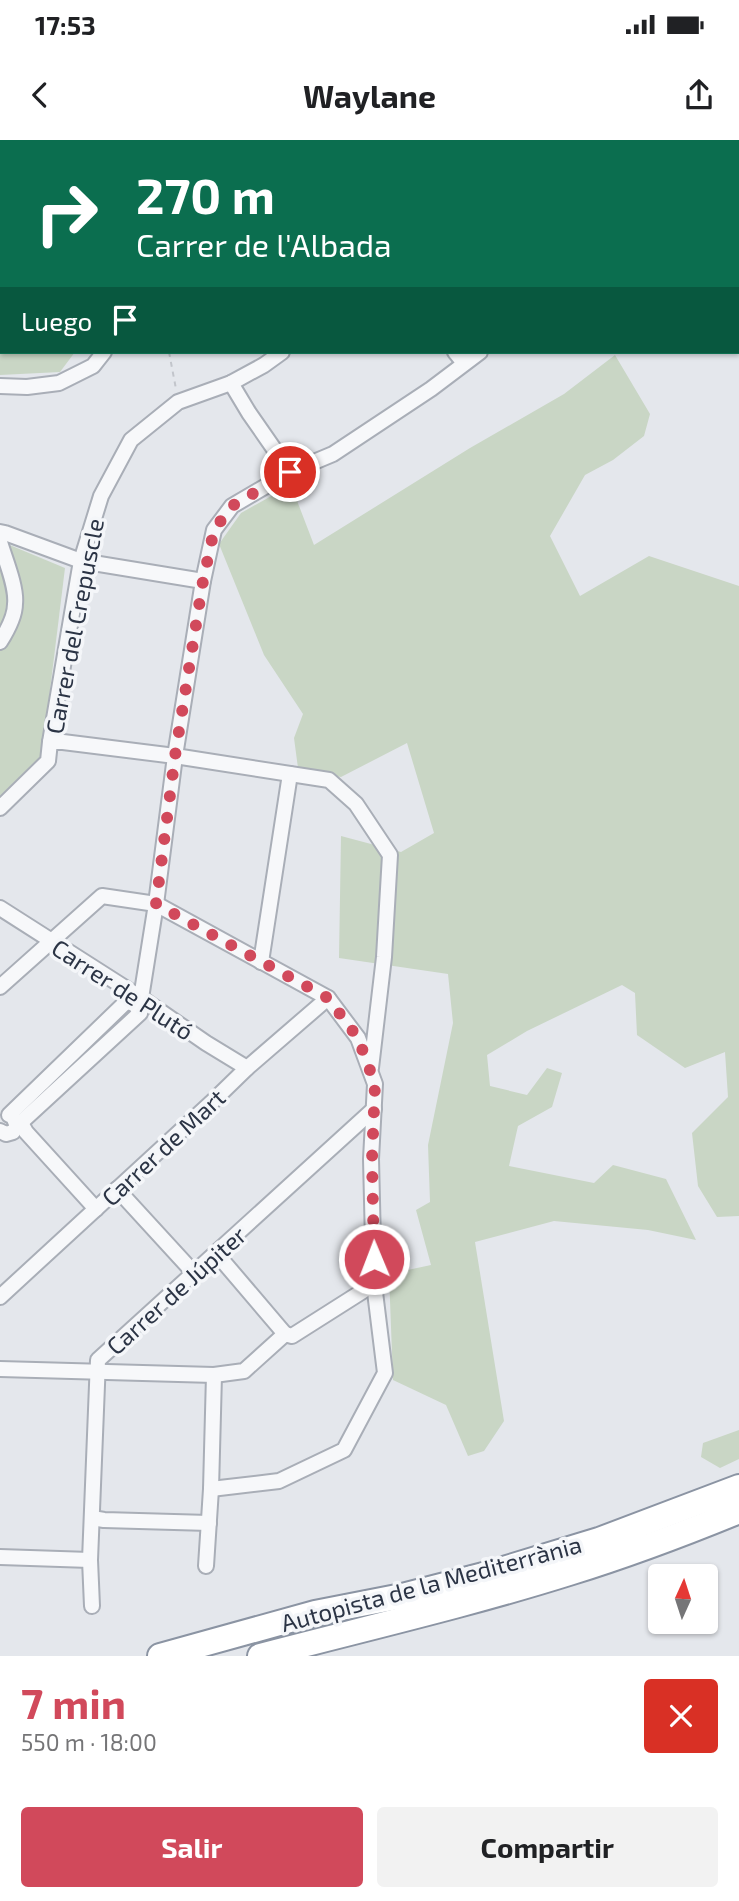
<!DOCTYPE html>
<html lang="es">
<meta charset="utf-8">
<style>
:root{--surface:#fff;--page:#f2f2f2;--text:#202124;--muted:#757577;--accent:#d1495b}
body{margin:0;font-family:"Exo 2",sans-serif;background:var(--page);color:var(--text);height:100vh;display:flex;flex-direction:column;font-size:26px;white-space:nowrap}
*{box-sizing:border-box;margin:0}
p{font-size:23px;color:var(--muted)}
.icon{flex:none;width:38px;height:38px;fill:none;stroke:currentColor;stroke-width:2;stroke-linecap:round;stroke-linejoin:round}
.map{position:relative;height:1516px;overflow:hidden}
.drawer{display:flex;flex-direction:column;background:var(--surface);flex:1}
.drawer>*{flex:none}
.hud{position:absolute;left:0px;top:0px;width:740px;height:214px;box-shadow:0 2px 5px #0004;background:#0b6e4f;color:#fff;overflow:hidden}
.needle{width:46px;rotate:3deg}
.buttons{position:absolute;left:648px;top:1424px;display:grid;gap:14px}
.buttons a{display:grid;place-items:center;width:70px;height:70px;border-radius:7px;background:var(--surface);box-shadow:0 2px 5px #0004;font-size:35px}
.pin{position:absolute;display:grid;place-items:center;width:60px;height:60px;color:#fff;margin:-30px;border:4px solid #fff;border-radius:50%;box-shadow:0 2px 7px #0007}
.me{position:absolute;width:77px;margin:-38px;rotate:359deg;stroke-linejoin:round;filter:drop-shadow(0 0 5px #0008)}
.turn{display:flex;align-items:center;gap:24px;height:147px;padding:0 21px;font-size:32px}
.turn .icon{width:91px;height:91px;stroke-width:2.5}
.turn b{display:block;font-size:49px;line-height:60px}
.then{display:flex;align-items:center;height:66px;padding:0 21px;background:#0003;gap:14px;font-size:26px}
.round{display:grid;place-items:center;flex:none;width:74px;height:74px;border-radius:7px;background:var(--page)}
.overview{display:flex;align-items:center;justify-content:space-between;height:119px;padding:0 21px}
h1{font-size:42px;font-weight:700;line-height:52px;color:var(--accent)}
.cta{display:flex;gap:14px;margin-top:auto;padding:14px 21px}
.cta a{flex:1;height:80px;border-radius:7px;background:var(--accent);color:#fff;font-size:28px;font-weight:700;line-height:80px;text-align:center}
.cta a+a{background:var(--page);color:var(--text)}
.status{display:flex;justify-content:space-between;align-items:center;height:49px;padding:0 35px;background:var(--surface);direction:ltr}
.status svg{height:19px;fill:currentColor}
header{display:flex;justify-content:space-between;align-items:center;height:91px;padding:0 21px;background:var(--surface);font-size:32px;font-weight:700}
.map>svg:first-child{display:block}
.green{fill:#c9d6c5}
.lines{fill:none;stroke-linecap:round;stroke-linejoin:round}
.street-casing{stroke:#a9aeb7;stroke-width:18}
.highway-casing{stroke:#8b94a3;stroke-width:28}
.path{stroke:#c2c5cb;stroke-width:2;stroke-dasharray:5 5;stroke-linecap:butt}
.street{stroke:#f7f8fa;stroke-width:14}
.highway{stroke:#fff;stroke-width:24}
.route{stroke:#d1495b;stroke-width:12;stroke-dasharray:0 21.6}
.labels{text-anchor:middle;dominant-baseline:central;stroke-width:7;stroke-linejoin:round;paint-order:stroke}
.street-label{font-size:24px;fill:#2b3445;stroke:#f4f6f9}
</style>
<div class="status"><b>17:53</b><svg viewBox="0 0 49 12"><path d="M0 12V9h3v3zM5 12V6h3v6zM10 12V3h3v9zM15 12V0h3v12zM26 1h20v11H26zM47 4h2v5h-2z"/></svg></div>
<header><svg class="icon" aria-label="back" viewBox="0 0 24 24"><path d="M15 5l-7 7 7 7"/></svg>Waylane<svg class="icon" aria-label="share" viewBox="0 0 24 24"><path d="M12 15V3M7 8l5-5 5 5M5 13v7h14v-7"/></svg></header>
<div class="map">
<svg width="739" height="1516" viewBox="0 0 739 1516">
<rect width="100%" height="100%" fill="#e4e7ec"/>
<!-- green -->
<g class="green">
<polygon points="0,0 268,0 267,2 2,2 2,212 75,212 60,232 0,235"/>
<polygon points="615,215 650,274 644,296 613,320 585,335 550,396 580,456 649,416 739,446 739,1076 717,1077 698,1046 692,993 728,957 725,912 685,928 637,895 635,853 622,845 527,891 487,915 490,946 527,955 547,928 562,933 552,967 518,986 509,1026 594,1043 613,1025 666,1039 696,1100 648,1090 554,1081 475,1102 504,1281 484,1311 468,1316 446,1265 393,1240 389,1134 431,1125 416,1070 430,1062 428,1005 453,883 448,834 339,818 341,696 401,712 434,693 407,603 341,637 298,628 294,598 303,574 264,515 219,404 241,373 291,345 314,405 470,308 564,254"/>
<polygon points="0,401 65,428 42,615 0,656"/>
<polygon points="739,1290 739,1319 720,1328 701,1317 703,1303"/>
</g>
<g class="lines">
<defs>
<g id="street">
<polyline points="612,0 613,2"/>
<polyline points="349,2 350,0"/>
<polyline points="425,2 425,0"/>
<polyline points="583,2 585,0"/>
<polyline points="738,36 739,36"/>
<polyline points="455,212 464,223"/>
<polyline points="231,243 249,273 290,332"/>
<polyline points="0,246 27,247 59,243 93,226 104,212"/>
<polyline points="0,392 5,393 81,421 203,441"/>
<path d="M0,402c5,17 17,45 15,62 0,13 -8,27 -15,38"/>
<polyline points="50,602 63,602 175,616 329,640 356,664 390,715 384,817 371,928"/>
<polyline points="0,668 48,621 50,602 81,421 101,356 131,300 178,262 231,243 264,225 282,212"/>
<polyline points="0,768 141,858 206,903 247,928"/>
<polyline points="261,822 290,634"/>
<polyline points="0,847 102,756 156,764 328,858 358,898 375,944 371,1019 374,1144 385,1233 344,1310 279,1341 211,1349"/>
<polyline points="135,864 141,858 156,764 175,616 203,441 214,390 232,366 290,332 333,314 431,249 480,212"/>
<polyline points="9,975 126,862 135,864"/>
<polyline points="21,983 26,992 96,1069"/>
<polyline points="17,986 140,873 135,864"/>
<polyline points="0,991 6,994 13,992 17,986 14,979"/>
<polyline points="117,1049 194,1133"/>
<polyline points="216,1113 285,1194"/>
<polyline points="0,1157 211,963 247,928 328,858"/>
<polyline points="0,1229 214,1235"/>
<polyline points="92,1378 104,1380 209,1383"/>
<polyline points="0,1417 90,1420"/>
<polyline points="206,1426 211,1349 214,1235 244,1231 285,1194 292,1196 374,1144"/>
<polyline points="92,1466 90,1420 98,1220 374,969"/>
</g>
<g id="highway">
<polyline points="160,1516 315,1473 402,1456 487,1434 599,1400 739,1347"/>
<path d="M260,1516c103,-27 207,-51 309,-83 58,-18 114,-39 170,-62"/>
</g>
</defs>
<!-- street casing -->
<use href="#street" class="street-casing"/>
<!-- highway casing -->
<use href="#highway" class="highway-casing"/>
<!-- path -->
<g class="path">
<polyline points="3,2 9,0"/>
<polyline points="169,212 176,249"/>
</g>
<!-- street -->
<use href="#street" class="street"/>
<!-- highway -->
<use href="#highway" class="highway"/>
</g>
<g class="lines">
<!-- route -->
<polyline class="route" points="290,332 232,366 214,390 203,441 175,616 156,764 328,858 358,898 375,944 372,1019 374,1119"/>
</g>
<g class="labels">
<!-- street labels -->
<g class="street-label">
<text transform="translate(74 486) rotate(-79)">Carrer del Crepuscle</text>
<text transform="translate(123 849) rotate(33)">Carrer de Plutó</text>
<text transform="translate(163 1007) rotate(-43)">Carrer de Mart</text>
<text transform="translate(176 1150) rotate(-42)">Carrer de Júpiter</text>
<text transform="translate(431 1443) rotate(-15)">Autopista de la Mediterrània</text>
</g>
</g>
</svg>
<div class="buttons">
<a><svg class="needle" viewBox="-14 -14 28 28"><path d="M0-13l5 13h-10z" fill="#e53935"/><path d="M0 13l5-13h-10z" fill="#757577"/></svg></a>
</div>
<div class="pin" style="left:290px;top:332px;background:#d93025"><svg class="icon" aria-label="arrive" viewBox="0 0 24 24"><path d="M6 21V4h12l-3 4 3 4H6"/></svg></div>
<svg class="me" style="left:374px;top:1119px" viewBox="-20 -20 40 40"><circle r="17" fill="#d1495b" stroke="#fff" stroke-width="3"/><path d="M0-11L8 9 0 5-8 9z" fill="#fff"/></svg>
<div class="hud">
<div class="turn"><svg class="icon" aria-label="right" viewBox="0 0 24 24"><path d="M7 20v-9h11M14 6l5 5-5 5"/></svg><div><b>270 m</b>Carrer de l'Albada</div></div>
<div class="then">Luego<svg class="icon" aria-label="arrive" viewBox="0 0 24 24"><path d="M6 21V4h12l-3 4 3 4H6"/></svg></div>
</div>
</div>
<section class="drawer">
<div class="overview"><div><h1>7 min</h1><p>550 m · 18:00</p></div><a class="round" style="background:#d93025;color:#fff"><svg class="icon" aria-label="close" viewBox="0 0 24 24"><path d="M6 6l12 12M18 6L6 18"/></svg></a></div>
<div class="cta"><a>Salir</a><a>Compartir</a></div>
</section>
